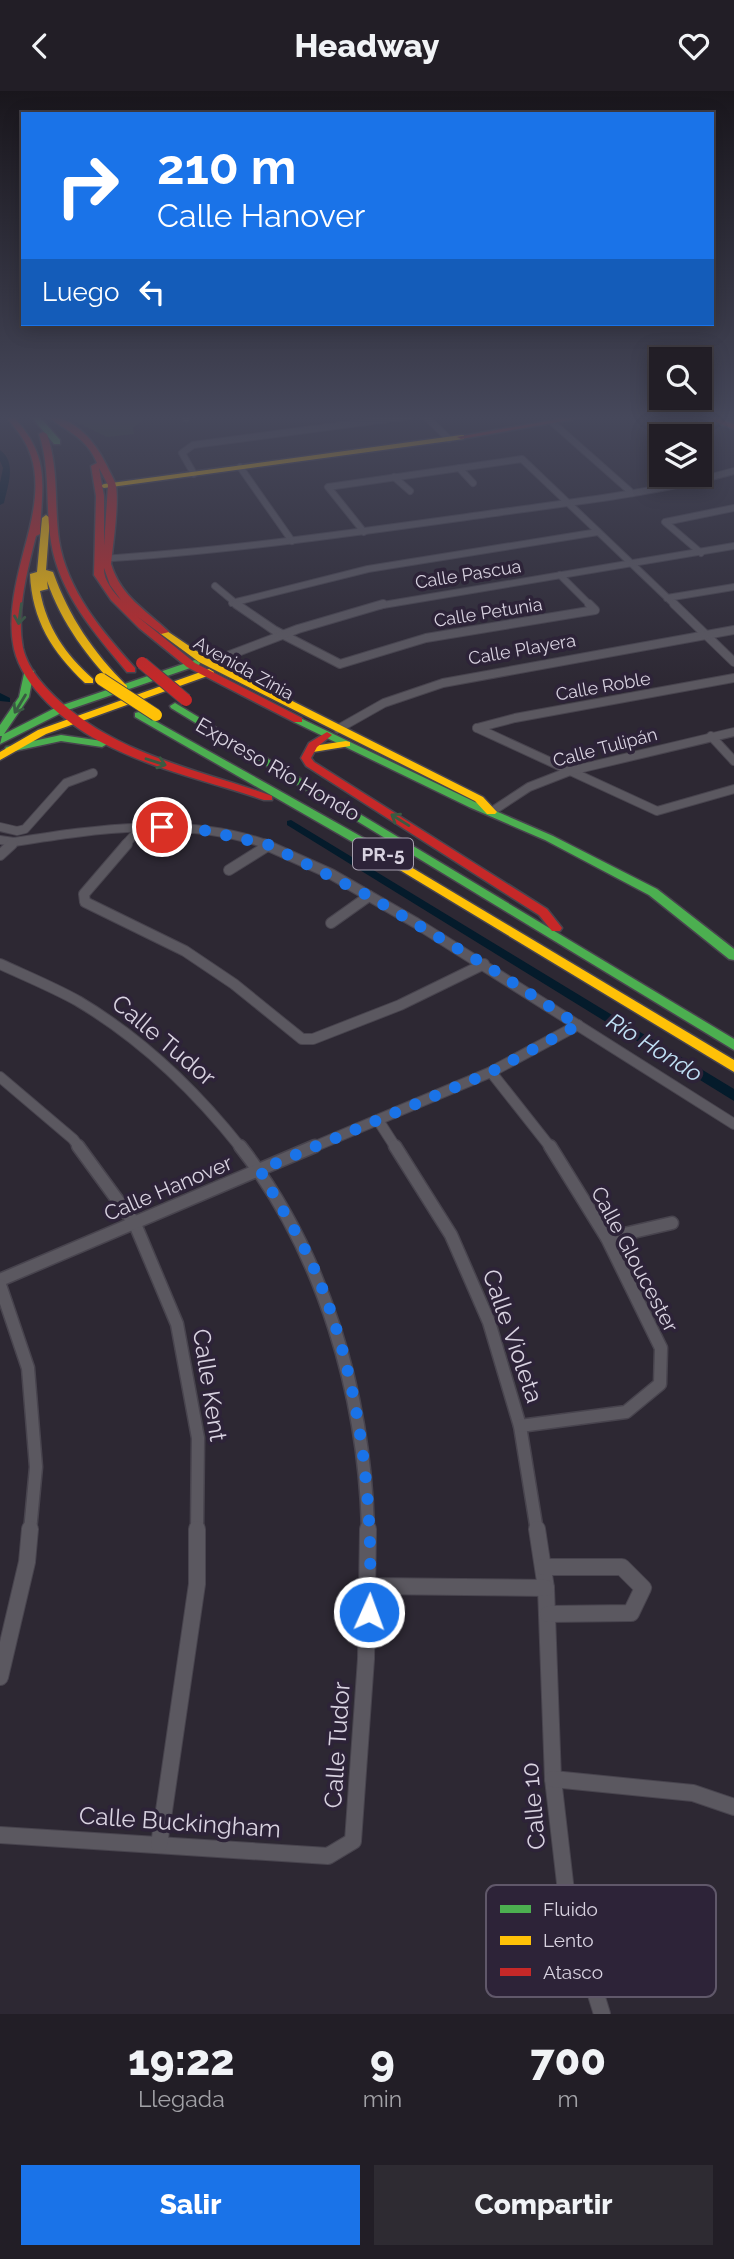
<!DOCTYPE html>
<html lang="es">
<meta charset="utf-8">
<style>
:root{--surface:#221e26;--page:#2e2b32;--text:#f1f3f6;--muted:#a2a2a7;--line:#3f3c43;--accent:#1a73e8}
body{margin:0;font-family:Raleway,sans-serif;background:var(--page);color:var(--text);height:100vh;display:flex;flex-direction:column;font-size:26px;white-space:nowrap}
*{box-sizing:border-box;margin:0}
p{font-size:23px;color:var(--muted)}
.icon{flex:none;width:38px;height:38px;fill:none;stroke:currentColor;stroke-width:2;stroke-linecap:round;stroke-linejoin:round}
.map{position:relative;height:1923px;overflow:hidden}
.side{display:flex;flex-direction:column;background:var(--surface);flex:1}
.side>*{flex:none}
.guide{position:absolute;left:21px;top:21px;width:693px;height:214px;border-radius:0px;box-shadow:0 4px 18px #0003,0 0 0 2px var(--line);background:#1a73e8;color:#fff;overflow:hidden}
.tools{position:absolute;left:649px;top:256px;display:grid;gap:14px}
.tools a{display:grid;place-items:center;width:63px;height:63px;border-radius:0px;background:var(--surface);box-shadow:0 4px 18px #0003,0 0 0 2px var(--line);font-size:35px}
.pin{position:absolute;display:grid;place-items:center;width:60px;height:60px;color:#fff;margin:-30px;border:4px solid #fff;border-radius:50%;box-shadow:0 2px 7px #0007}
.me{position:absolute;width:77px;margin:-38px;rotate:2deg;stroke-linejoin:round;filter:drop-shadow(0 0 5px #0008)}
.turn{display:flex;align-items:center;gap:24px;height:147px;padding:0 21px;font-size:32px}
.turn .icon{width:91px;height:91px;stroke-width:2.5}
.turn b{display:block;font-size:49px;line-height:60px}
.then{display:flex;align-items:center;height:66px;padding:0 21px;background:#0003;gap:14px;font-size:26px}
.eta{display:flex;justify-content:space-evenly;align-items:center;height:119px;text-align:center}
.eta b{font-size:42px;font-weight:800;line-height:49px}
.primary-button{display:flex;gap:14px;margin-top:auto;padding:14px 21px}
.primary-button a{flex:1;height:80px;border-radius:0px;background:var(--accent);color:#fff;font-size:28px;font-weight:800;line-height:80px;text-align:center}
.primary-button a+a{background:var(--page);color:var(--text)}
header{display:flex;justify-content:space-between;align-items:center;height:91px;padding:0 21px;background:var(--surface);font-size:32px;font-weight:800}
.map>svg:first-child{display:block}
.green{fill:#354833}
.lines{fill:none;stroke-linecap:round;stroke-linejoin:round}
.canal{fill:#041b2b;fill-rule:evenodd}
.street-far4-casing{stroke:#48444e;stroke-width:8}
.street-far3-casing{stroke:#48444e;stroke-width:10}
.street-far2-casing{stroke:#48444e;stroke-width:12}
.street-far1-casing{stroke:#48444e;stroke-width:15}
.street-casing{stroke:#48444e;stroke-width:18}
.fast-casing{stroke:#48444e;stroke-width:3}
.slow-casing{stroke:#48444e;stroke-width:3}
.jam-casing{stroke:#48444e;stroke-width:3}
.street-far4{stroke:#5b5860;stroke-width:6}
.street-far3{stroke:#5b5860;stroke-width:8}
.street-far2{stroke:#5b5860;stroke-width:10}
.street-far1{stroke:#5b5860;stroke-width:12}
.street{stroke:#5b5860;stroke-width:16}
.fast{fill:#4caf50;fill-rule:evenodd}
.slow{fill:#ffc107;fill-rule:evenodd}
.jam{fill:#c62828;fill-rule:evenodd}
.slow-bridge-casing{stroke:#48444e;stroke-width:14;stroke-linecap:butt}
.jam-bridge-casing{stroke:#48444e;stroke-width:14;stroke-linecap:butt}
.slow-bridge{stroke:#ffc107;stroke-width:12}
.jam-bridge{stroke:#c62828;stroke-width:12}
.oneway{stroke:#395b42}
.route{stroke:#1a73e8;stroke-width:12;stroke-dasharray:0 21.6}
.labels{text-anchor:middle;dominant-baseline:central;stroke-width:7;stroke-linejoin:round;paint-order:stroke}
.far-street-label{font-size:18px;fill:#d8d2e0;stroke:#2d2338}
.shield{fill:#2d2338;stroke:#a59eae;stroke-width:2}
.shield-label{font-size:19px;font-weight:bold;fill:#d8d2e0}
.street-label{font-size:21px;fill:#d8d2e0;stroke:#2d2338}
.water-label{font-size:23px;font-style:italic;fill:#c0e0f5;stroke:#2d2338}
.near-street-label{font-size:24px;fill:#d8d2e0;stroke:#2d2338}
.key{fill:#2d2338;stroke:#60586a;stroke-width:2}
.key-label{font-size:19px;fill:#d8d2e0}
</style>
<header><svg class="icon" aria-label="back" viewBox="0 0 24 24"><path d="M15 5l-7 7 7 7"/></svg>Headway<svg class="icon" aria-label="heart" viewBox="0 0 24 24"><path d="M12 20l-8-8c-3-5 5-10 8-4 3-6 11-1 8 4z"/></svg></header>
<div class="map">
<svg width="734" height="1923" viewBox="0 0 734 1923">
<rect width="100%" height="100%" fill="#2d2833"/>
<!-- green -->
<polygon class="green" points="64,325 147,325 133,337 134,343 107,346"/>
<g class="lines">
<!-- canal -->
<g class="canal">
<path d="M0,359c17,12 8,35 4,53l-4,2v-22l3,-15 -3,-7z"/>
<polygon points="0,602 10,607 10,611 0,610"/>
<polygon points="291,729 734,998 734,1010 287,734 287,730"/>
</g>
<defs>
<g id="street-far4">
<polyline points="425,325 449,348"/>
<polyline points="186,328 189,325"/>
<polyline points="553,332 632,402"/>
<polyline points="240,376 292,450"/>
<polyline points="459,377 473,392"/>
<polyline points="194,383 182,362 193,354 411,325"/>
<polyline points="394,386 410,400"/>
<polyline points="364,441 328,396 522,368 676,515"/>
<polyline points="701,462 665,431 734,417"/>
<path d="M98,468c131,-8 260,-27 390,-45 83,-12 165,-20 246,-43"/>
<polyline points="560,484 591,515"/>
<polyline points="215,495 239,515"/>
<polyline points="667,507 734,496"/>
<polyline points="232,512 368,478 598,441"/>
<polyline points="377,515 734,455"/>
</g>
<g id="street-far3">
<polyline points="236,513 274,539 340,573 426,547 595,519 589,513"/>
<polyline points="674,513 734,571"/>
<polyline points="214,570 298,538 383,513"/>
<polyline points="477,637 657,720 734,698"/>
<polyline points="477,637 515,627 734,587"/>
<polyline points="338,638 384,612 443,592 734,539"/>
<polyline points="711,645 734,670"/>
<polyline points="491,721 529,696 570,680 734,641"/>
<polyline points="0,736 17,740 25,738 66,692 93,682"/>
<path d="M0,749l14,2c83,-13 173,-27 254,3"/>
<polyline points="10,754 14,751"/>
<polyline points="125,754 142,735"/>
</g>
<g id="street-far2">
<polyline points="127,753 84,803 85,811 185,860 234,893 302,948 313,948 400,914 484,873"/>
<polyline points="264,753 331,783 416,832 734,1033"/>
<polyline points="0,764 12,753"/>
<polyline points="229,779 269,754"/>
<polyline points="331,832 369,805"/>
<path d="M0,873c26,12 53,23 78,37 64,38 117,89 163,147"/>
<polyline points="491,981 551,1057"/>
<polyline points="0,986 73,1048 80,1057"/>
<polyline points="378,1029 396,1057"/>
<polyline points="311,1057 491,981 578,934"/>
</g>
<g id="street-far1">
<polyline points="78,1055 135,1133 177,1233 198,1347 197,1440"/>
<path d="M240,1055c84,106 125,251 128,385"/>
<polyline points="395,1055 451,1144 489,1231 520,1335 537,1440"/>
<polyline points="607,1147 672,1132"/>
<polyline points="0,1189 315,1055"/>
<polyline points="0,1194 28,1277 36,1376 30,1440"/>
<polyline points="520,1335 626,1321 660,1293 661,1257 607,1147 550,1055"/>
</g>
<g id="street">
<polyline points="537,1438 546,1497 553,1688 567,1809 602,1923"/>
<polyline points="544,1476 622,1476 643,1497 631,1522 548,1523"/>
<polyline points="370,1495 546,1497"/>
<polyline points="0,1586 27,1471 30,1438"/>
<polyline points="553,1688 693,1702 734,1716"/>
<polyline points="0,1744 328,1765 353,1750 366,1568 368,1438"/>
<polyline points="159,1754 197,1493 197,1438"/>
</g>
<g id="fast">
<polygon points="31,325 39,325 60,349 60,353 54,353"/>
<polygon points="195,569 200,572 199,574 65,620 0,653 2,645 0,645 0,634 19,606 25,578 34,580 29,606 4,643 57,616"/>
<polygon points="175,612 734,948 734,959 171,617 170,615"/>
<polygon points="139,621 378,755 380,758 374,762 370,761 135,626 135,622"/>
<polygon points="298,626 477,712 553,745 657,798 734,858 734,869 729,868 649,804 545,749 469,716 294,631 294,627"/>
<polygon points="61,644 102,650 107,653 102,656 61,650 10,661 5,658 6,656"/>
</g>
<g id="slow">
<polygon points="461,344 464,344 464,348 104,397 100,395 104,393"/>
<path d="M46,424l4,3 -4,52 7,2c16,45 40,80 74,114v4h-8c-31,-32 -57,-66 -72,-109l1,8 -8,2c7,37 25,63 53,88v4h-8c-33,-31 -53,-63 -55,-109l7,-2 5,-54z"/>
<polygon points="164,538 207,567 483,706 497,721 495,723 487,723 475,710 199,571 161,543 159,541"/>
<polygon points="209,578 214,581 213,583 46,643 0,669 0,661 38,639"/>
<polygon points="346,650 350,651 350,655 313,661 308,658 313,655"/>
<polygon points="374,754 734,969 734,981 370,761 370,755"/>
</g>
<g id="jam">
<path d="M5,325h8c38,42 29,66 27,118l-4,2c-9,36 -20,75 -13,112 5,22 23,41 40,56 60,52 136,66 209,92v4h-8c-55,-19 -114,-31 -165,-59 -33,-18 -76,-53 -85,-92 -7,-32 2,-68 10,-99 8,-29 17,-64 7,-94 -5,-16 -15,-27 -26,-40z"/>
<path d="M46,325c29,0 50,27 61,50 3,7 8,14 9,20 3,19 -3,57 -5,78 10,33 35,46 58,68l-8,2 -23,-17 57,46 107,55v4h-8l-107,-55 -48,-39 -28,-28 -17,-25 2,-79 -5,-30 6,-3c-10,-25 -30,-32 -51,-47zM99,377l9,17 -4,61v-50zM104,477l6,17 11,15c-8,-8 -18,-21 -17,-32z"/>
<polygon points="575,325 592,325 461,348 457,346"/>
<polygon points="700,325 711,325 734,333 734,338"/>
<path d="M43,341l4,2c12,35 7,70 12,106 8,51 43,91 76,128v4h-8c-32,-38 -68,-79 -76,-130 -6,-37 0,-72 -12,-108z"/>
<polygon points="327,641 332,644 317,656 311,667 314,671 547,818 562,837 560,840 552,840 539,824 306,675 301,667 309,652"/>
</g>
</defs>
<!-- street-far4 casing -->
<use href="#street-far4" class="street-far4-casing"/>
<!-- street-far3 casing -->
<use href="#street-far3" class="street-far3-casing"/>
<!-- street-far2 casing -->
<use href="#street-far2" class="street-far2-casing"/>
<!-- street-far1 casing -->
<use href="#street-far1" class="street-far1-casing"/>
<!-- street casing -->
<use href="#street" class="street-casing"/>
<!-- fast casing -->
<use href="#fast" class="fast-casing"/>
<!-- slow casing -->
<use href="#slow" class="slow-casing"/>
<!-- jam casing -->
<use href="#jam" class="jam-casing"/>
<!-- street-far4 -->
<use href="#street-far4" class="street-far4"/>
<!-- street-far3 -->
<use href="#street-far3" class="street-far3"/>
<!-- street-far2 -->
<use href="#street-far2" class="street-far2"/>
<!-- street-far1 -->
<use href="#street-far1" class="street-far1"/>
<!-- street -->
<use href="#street" class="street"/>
<!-- fast -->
<use href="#fast" class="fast"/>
<!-- slow -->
<use href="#slow" class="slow"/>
<!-- jam -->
<use href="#jam" class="jam"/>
<defs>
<polyline id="slow-bridge" points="101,588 156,624"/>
<polyline id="jam-bridge" points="142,572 186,609"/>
</defs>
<!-- slow-bridge casing -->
<use href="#slow-bridge" class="slow-bridge-casing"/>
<!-- jam-bridge casing -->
<use href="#jam-bridge" class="jam-bridge-casing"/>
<!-- slow-bridge -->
<use href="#slow-bridge" class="slow-bridge"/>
<!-- jam-bridge -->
<use href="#jam-bridge" class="jam-bridge"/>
</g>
<!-- one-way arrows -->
<defs><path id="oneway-shaft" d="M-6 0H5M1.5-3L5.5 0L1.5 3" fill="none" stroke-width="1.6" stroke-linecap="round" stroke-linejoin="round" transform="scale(1.75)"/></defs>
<g class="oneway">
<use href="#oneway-shaft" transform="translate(20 523) rotate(98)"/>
<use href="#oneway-shaft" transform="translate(20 613) rotate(121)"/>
<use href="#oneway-shaft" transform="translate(156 671) rotate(18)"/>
<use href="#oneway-shaft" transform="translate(400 729) rotate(-148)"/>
</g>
<!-- sky -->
<linearGradient id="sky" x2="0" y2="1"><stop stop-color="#19161c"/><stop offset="0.55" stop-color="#46485b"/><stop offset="1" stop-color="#46485b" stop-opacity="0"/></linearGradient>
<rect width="734" height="594" fill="url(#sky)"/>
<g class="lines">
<!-- route -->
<path class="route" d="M162,736l41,3 66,15 100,51 115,68 94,61 -87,47 -231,98c18,34 41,67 56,103 43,101 59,230 53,339"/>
</g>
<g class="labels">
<!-- far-street labels -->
<g class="far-street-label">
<text transform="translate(468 483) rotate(-9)">Calle Pascua</text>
<text transform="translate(488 521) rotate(-9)">Calle Petunia</text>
<text transform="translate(522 558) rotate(-10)">Calle Playera</text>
<text transform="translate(244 577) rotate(29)">Avenida Zinia</text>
<text transform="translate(603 595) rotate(-10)">Calle Roble</text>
<text transform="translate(605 656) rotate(-15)">Calle Tulipán</text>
</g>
<!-- shield labels -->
<rect class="shield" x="353" y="747.5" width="60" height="31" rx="5"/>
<g class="shield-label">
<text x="383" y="763">PR-5</text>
</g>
<!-- street labels -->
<g class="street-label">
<text transform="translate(278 678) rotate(30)">Expreso Río Hondo</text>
<text transform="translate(168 1097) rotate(-23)">Calle Hanover</text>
<text transform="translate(635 1168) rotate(62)">Calle Gloucester</text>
</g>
<!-- water labels -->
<g class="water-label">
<text transform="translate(655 956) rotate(32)">Río Hondo</text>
</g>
<!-- near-street labels -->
<g class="near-street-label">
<text transform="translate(164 949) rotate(40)">Calle Tudor</text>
<text transform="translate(513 1245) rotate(71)">Calle Violeta</text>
<text transform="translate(210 1294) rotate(81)">Calle Kent</text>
<text transform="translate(337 1654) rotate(-86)">Calle Tudor</text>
<text transform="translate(533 1715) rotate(-95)">Calle 10</text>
<text transform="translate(180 1731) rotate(4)">Calle Buckingham</text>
</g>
</g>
<!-- legend -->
<rect x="486" y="1794" width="230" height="112" rx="10" class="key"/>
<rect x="500" y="1814" width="31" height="8" fill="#4caf50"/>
<rect x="500" y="1845" width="31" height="9" fill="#ffc107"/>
<rect x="500" y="1877" width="31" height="8" fill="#c62828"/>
<g class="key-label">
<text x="543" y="1825">Fluido</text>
<text x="543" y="1856">Lento</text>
<text x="543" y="1888">Atasco</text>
</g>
</svg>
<div class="tools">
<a><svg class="icon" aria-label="search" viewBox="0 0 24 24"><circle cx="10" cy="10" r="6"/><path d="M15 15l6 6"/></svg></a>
<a><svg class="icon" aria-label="layers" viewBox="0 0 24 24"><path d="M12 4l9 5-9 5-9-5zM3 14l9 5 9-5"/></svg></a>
</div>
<div class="pin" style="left:162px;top:736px;background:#d93025"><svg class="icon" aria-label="arrive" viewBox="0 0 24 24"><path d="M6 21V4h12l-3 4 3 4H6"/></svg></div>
<svg class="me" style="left:369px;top:1521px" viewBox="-20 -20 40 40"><circle r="17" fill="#1a73e8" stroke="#fff" stroke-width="3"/><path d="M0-11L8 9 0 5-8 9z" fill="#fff"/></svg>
<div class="guide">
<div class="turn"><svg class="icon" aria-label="right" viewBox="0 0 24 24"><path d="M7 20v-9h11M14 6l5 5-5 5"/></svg><div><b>210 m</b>Calle Hanover</div></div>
<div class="then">Luego<svg class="icon" aria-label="left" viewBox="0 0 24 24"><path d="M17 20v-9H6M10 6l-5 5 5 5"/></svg></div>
</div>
</div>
<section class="side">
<div class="eta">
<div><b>19:22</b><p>Llegada</p></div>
<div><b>9</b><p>min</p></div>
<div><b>700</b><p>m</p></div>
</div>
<div class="primary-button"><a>Salir</a><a>Compartir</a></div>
</section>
